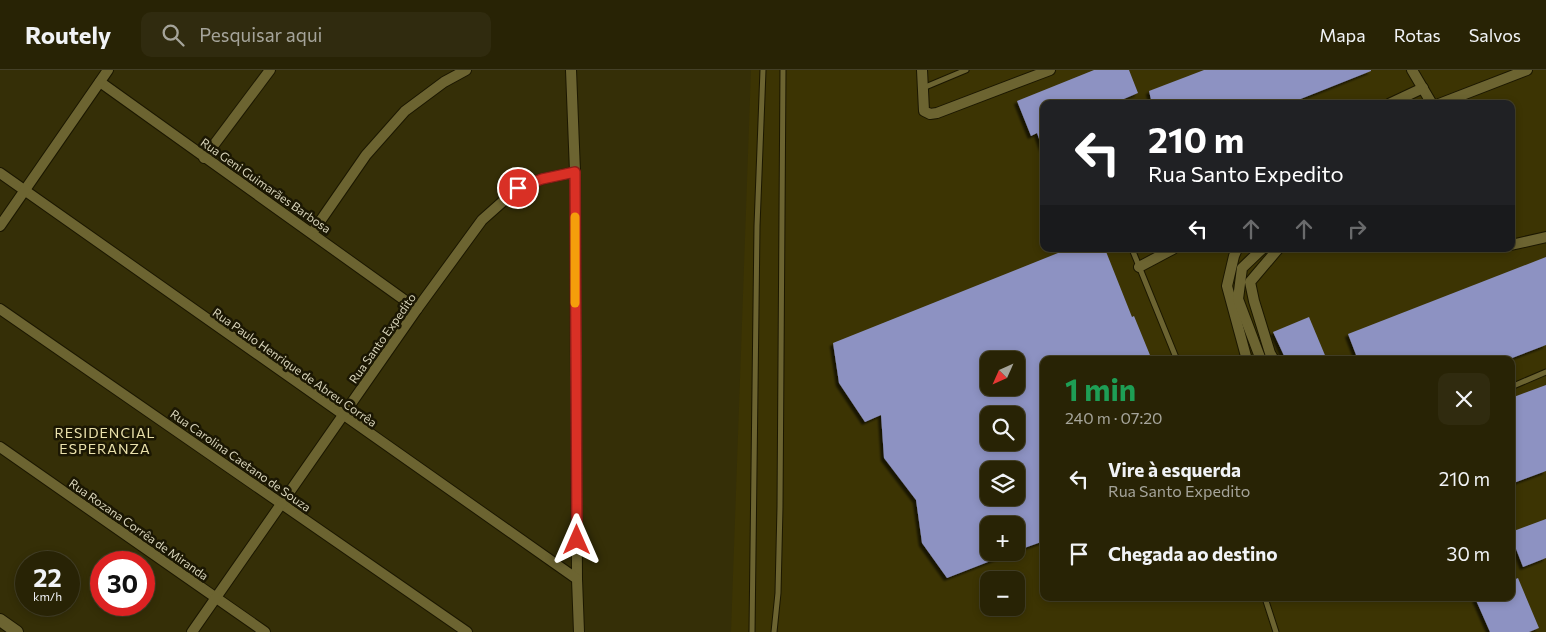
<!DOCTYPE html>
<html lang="pt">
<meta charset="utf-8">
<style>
:root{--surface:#282305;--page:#302b0f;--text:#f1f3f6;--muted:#a5a49a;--line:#444027}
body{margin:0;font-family:Commissioner,sans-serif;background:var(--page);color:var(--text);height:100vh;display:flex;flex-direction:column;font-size:19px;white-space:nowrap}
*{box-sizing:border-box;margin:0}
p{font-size:16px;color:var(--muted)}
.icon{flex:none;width:28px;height:28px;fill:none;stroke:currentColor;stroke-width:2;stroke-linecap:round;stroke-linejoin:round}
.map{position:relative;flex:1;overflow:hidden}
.side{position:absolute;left:1040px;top:286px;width:475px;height:245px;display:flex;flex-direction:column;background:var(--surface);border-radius:10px;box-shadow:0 2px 8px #0003,0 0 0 1px var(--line)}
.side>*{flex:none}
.hud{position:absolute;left:1040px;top:30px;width:475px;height:152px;border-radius:10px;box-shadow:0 2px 8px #0003,0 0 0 1px var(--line);background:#202124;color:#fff;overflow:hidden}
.needle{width:32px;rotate:225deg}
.controls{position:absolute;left:980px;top:281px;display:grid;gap:10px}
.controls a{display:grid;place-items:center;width:45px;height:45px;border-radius:10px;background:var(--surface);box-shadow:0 2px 8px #0003,0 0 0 1px var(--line);font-size:25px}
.speed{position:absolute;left:15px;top:481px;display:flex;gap:10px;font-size:25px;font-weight:700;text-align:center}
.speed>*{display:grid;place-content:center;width:65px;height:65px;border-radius:50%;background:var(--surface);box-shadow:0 2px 8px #0003,0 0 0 1px var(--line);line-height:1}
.speed small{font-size:12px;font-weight:400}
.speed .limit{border:8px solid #d22;background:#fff;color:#111}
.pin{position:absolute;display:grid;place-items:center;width:42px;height:42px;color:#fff;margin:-21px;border:2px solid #fff;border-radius:50%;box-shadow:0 1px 5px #0007}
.me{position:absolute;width:55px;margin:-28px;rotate:0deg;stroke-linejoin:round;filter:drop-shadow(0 0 4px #0008)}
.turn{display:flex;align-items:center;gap:18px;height:105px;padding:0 25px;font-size:22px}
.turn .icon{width:65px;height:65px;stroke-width:2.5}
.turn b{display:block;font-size:35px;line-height:42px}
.lanes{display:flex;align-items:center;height:48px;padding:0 25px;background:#0003;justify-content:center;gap:25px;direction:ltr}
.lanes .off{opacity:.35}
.round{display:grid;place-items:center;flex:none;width:52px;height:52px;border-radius:10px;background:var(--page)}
.summary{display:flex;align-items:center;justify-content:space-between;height:85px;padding:0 25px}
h1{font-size:30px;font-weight:700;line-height:38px;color:#1e9e55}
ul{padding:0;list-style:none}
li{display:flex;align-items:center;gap:15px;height:75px;padding:0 25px}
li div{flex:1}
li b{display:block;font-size:19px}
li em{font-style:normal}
header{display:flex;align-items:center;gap:30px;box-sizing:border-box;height:70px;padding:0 25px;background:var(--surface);border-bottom:1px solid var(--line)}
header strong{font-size:24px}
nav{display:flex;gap:28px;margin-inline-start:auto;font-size:18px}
.search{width:350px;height:45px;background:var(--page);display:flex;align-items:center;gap:12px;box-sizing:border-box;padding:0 18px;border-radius:10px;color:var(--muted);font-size:19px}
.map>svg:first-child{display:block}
.built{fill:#3c3403;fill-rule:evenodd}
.building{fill:#8d92c2;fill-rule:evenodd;filter:url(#shadow)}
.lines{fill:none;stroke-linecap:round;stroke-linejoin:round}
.service-casing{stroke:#1b1700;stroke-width:7}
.minor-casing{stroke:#1b1700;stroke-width:12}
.tertiary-casing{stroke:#1b1700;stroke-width:14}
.service{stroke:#6c6431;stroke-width:5}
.minor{stroke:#6c6431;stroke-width:10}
.tertiary{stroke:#6c6431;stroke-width:12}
.route-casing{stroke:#8d1f18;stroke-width:12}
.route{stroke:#d93025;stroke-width:9}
.slow{stroke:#f59e0b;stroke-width:9}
.labels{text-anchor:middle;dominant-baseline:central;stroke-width:5;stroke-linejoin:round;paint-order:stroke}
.street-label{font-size:12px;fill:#d8d4ba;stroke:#1b1703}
.neighbourhood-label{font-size:14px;letter-spacing:1px;fill:#ebe2ac;stroke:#1b1703}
</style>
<header>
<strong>Routely</strong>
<div class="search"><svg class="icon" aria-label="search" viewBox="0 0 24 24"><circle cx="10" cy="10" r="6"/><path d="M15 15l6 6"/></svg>Pesquisar aqui</div>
<nav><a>Mapa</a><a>Rotas</a><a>Salvos</a></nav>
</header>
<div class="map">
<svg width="1546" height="562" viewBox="0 0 1546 562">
<defs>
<filter id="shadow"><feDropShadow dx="-3" dy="3" stdDeviation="1" flood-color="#0009"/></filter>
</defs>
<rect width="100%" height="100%" fill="#352f07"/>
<!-- built -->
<path class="built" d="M751,0h795v562h-815zM1044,34h467v145h-467zM989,290h27v28h-27zM1044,290h467v238h-467zM989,345h27v27h-27zM989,400h27v28h-27zM989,455h27v27h-27zM989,510h27v28h-27z"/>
<!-- building -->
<g class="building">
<polygon points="1094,0 1129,0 1138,23 1112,34 1044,34 1043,80 1037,63 1031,66 1017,31"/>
<polygon points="1204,0 1371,0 1371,1 1288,34 1152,34 1149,21"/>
<path d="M1068,179h37l27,68 2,-1 18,44h-108v181l-28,10v-26h-27v27l22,1 -64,25 -25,-35 -6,-43 -32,-42 -3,-43 -16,7 -26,-39 -6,-40zM989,290h27v28h-27zM989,345h27v27h-27zM989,400h27v28h-27z"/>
<polygon points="1546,187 1546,275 1507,290 1358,290 1348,264"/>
<polygon points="1309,247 1327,290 1286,290 1273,262"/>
<polygon points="1546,315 1546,401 1511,414 1511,328"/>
<polygon points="1546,449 1546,488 1523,497 1511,466 1511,462"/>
<polygon points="1518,508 1539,558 1529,562 1490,562 1475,528 1511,528 1511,511"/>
</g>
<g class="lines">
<defs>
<g id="service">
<polyline points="923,18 966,0"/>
<polyline points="1132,179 1177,290"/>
<polyline points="1511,317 1546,302"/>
<polyline points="1265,528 1276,562"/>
<polyline points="752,562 757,156 763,0"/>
<polyline points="774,562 778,523 780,437 783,0"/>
</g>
<g id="minor">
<polyline points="571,0 575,102 577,509 579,562"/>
<polyline points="922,0 924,41 930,44 937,43 1050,0"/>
<polyline points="1412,0 1432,34"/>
<polyline points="100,12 417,239"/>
<polyline points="1389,34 1423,18"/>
<polyline points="1439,34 1527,0"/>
<polyline points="204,88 270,0"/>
<polyline points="0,103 577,509"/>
<polyline points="0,156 108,0"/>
<polyline points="312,163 366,85 405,41 444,12 466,0"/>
<polyline points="1511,175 1546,167"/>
<polyline points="1237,179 1234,186 1227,216 1247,290"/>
<polyline points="1139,197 1173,179"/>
<polyline points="0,239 467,562"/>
<polyline points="1261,290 1238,229 1242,198 1262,179"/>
<polyline points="1274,290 1270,283 1254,231 1250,212 1278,179"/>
<polyline points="0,377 265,562"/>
<polyline points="192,562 417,239 482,150 518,118 542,109 575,102"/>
</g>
<polyline id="tertiary" points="0,550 17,562"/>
</defs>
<!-- service casing -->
<use href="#service" class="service-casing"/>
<!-- minor casing -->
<use href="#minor" class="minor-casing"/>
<!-- tertiary casing -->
<use href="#tertiary" class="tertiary-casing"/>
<!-- service -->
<use href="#service" class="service"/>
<!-- minor -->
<use href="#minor" class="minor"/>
<!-- tertiary -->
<use href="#tertiary" class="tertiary"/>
</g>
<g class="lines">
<defs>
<polyline id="route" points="518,118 542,109 575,102 577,470"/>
</defs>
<!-- route casing -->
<use href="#route" class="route-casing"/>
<!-- route -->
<use href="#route" class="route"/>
<!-- slow -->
<polyline class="slow" points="575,147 575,233"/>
</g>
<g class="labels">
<!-- street labels -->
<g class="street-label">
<text transform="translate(266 115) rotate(35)">Rua Geni Guimarães Barbosa</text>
<text transform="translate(382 268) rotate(-55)">Rua Santo Expedito</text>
<text transform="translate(295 297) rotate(35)">Rua Paulo Henrique de Abreu Corrêa</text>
<text transform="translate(241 390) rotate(35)">Rua Carolina Caetano de Souza</text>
<text transform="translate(139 459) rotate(35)">Rua Rozana Corrêa de Miranda</text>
</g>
<!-- neighbourhood labels -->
<g class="neighbourhood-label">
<text x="105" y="362">RESIDENCIAL<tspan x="105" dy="16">ESPERANZA</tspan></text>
</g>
</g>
</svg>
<div class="controls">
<a><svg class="needle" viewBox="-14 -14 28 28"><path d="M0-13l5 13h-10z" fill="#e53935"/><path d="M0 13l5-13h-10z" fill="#a5a49a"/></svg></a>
<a><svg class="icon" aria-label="search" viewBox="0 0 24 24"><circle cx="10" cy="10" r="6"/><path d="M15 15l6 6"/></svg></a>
<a><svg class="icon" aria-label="layers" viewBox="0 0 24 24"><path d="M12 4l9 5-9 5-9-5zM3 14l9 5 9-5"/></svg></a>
<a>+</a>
<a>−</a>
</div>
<div class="speed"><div>22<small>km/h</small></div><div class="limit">30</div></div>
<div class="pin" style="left:518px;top:118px;background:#d93025"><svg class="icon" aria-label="arrive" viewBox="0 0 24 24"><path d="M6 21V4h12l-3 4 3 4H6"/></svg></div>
<svg class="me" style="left:577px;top:470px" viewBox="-20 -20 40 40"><path d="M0-17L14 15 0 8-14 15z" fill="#d93025" stroke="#fff" stroke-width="4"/></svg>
<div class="hud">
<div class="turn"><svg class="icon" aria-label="left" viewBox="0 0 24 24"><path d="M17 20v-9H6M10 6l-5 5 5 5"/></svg><div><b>210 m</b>Rua Santo Expedito</div></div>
<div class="lanes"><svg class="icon" aria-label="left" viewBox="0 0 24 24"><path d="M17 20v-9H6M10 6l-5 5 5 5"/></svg><svg class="icon off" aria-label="ahead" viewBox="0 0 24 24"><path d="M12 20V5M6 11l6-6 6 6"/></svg><svg class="icon off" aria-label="ahead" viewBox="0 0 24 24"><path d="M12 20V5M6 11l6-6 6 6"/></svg><svg class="icon off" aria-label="right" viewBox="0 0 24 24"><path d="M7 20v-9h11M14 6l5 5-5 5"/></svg></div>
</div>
<section class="side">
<div class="summary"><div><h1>1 min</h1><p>240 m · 07:20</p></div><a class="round"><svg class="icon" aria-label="close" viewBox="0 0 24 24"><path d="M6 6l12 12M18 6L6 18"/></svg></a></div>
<ul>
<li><svg class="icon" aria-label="left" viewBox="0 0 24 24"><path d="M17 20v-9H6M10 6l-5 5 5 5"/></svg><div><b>Vire à esquerda</b><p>Rua Santo Expedito</p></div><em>210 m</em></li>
<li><svg class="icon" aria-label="arrive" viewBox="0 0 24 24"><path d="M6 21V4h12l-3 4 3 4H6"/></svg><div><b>Chegada ao destino</b></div><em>30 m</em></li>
</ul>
</section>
</div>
